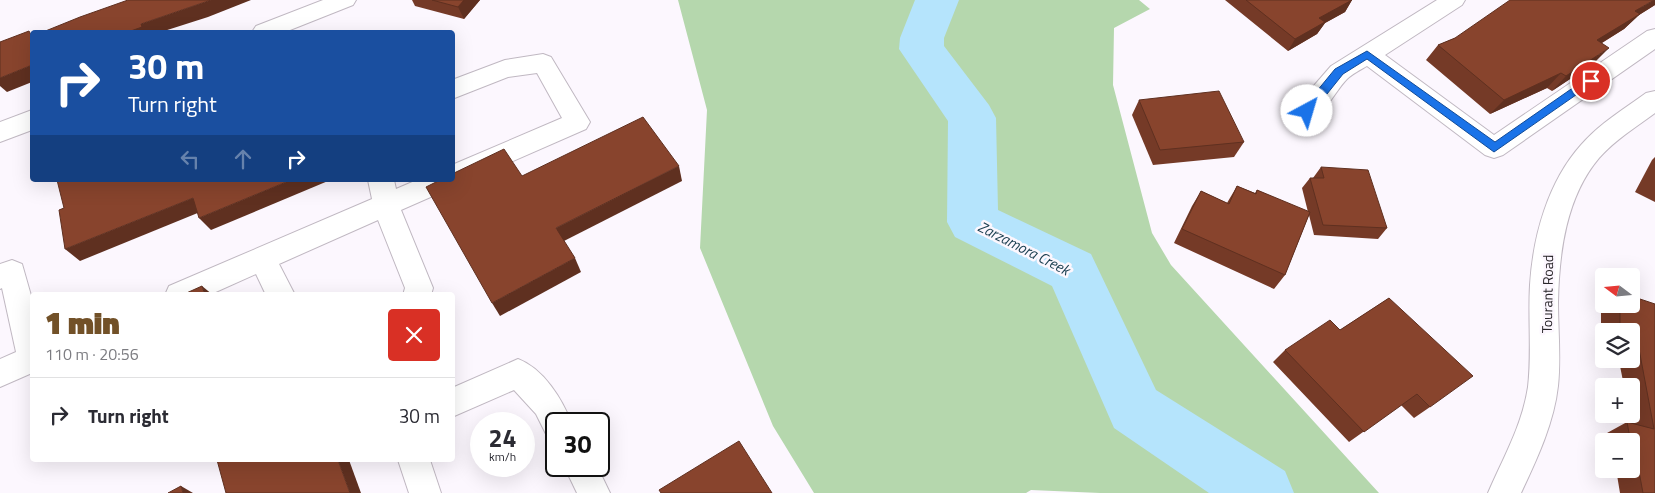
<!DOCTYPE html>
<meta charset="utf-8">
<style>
:root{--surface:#fff;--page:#f7f7f7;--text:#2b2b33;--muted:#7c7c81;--line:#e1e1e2;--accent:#725128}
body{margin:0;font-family:"Titillium Web",sans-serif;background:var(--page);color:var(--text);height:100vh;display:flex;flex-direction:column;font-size:19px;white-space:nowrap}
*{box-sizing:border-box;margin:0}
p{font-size:16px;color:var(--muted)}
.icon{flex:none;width:28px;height:28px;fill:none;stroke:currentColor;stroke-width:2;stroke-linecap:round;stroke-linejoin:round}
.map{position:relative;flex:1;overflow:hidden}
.sheet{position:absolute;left:30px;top:292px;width:425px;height:170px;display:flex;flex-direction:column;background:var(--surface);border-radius:5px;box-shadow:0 5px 20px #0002}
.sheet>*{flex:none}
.banner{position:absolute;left:30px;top:30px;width:425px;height:152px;border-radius:5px;box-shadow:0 5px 20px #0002;background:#1a4fa0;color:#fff;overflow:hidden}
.needle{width:32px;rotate:286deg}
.controls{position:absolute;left:1595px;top:268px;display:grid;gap:10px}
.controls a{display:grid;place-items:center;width:45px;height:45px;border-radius:5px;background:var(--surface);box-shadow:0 5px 20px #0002;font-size:25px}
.speed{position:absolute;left:470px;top:412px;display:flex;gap:10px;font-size:25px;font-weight:700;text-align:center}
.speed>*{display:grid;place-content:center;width:65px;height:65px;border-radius:50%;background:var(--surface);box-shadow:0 5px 20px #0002;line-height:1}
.speed small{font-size:12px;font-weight:400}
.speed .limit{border:2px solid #111;border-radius:8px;background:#fff;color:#111}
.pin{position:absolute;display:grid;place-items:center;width:42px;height:42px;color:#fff;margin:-21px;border:2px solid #fff;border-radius:50%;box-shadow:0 1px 5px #0007}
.me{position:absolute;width:55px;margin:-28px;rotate:39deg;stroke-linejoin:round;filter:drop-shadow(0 0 4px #0008)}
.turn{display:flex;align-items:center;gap:18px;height:105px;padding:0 15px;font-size:22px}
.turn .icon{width:65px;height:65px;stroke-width:2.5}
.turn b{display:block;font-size:35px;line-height:42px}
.lanes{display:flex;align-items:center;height:48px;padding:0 15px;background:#0003;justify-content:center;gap:25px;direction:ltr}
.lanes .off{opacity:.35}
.round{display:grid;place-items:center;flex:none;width:52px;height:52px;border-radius:5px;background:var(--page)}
.headline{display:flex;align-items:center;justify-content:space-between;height:85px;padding:0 15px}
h1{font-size:30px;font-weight:800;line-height:38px;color:var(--accent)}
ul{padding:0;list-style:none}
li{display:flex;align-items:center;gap:15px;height:75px;padding:0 15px;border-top:1px solid var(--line)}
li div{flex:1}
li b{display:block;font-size:19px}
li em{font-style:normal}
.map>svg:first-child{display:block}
.green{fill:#b5d7ad}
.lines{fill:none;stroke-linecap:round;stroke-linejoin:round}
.river{fill:#b5e4fc;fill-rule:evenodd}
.minor-casing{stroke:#c0b8c2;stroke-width:2}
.minor{fill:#fff;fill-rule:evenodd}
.wall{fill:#753a27}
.shaded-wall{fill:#5f3020}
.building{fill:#88442d;stroke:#5f3020}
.route{fill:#1a73e8;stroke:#114b97}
.labels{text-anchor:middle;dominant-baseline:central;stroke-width:5;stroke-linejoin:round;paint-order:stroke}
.street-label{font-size:14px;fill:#29262a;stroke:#fcf7fe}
.water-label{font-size:15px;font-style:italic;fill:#1a3e50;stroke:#fcf7fe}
</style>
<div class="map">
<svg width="1655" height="493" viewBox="0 0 1655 493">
<rect width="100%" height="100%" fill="#fcf7fe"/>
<!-- green -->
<polygon class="green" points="678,0 1139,0 1150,9 1114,28 1113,85 1152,233 1171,265 1379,493 1100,493 1031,490 1026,493 814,493 773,426 700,248 707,110"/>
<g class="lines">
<!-- river -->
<polygon class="river" points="915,0 959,0 944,38 944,46 989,105 996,118 998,210 1091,254 1156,390 1285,471 1294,493 1209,493 1114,428 1052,286 955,237 947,222 948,121 899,49 900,38"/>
<defs>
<g id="minor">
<polygon points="323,0 356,0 353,5 285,32 252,32 256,26"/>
<path d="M1437,0h28l-3,5 -77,50 109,80 153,-104 8,-2v20l-152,106 -9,3 -9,-3 -118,-89c-7,4 -15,8 -20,13 -15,15 -25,46 -49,39l-3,-7 3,-7 33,-38z"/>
<polygon points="543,54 551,57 590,122 586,129 401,210 433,288 431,295 403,295 405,288 378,220 279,264 295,295 266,295 256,274 209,295 165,295 169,286 372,199 368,180 394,180 396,189 417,180 452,180 452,165 562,118 537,73 508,77 452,99 452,80 505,60"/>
<path d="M1655,91v22c-19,14 -40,27 -56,45 -33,39 -40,95 -41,144 0,28 3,56 0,84 -4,37 -21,73 -37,107h-33c15,-35 34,-67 40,-106 4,-34 0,-68 2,-102 3,-49 18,-103 51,-140 18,-21 43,-36 65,-52z"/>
<polygon points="32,110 32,130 0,142 0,122"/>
<polygon points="12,260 22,264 32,299 32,373 0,387 0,359 16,352 2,288 0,289 0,264"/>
<path d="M518,359c26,10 44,40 54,65h-16v14l-10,-4 -10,-20 -22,-24 -62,27v-29z"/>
<polygon points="398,460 430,460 441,493 409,493"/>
<polygon points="564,466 597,466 610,493 577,493"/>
</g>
</defs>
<!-- minor casing -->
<use href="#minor" class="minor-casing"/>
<!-- minor -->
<use href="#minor" class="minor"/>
</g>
<!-- wall -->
<g class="wall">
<polygon points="412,0 480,0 464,19 415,6"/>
<polygon points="1225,0 1352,0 1345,12 1325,23 1317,34 1288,51"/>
<polygon points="1655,5 1639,15 1624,29 1602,43 1594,63 1552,91 1547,88 1490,114 1426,60 1438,45 1455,38"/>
<polygon points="1139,100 1244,142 1234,157 1153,165 1132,115"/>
<polygon points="1655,157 1655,202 1635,192 1652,160"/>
<polygon points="1321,167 1387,228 1378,239 1314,235 1309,215 1285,275 1274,289 1174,243 1192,206 1201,191 1227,203 1237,186 1255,193 1257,190 1308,212 1302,188 1310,178 1313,178"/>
<polygon points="1389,298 1430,407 1414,418 1401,405 1349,442 1273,362 1285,350 1340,330"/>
<polygon points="1604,303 1655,304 1655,493 1620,493 1617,475 1614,475 1613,469 1631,469 1631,441 1609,441 1607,433 1627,422 1630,423 1629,414 1631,414 1631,386 1624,386 1619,361 1614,359 1631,359 1631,331 1604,331 1604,355 1601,354 1601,305"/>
</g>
<!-- shaded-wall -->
<g class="shaded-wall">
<polygon points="211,0 251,0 208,17 161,32 128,32 141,24"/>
<polygon points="464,0 480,0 464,19 458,7"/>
<polygon points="1352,0 1345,12 1325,23 1317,34 1288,51 1295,39 1319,18"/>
<polygon points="1654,0 1655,0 1655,5 1639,15 1624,29 1582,55 1597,40 1635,11"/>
<polygon points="1609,48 1594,63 1552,91 1566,76"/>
<polygon points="32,65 32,82 7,92 0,86 0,78"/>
<polygon points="1561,73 1547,88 1490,114 1504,100"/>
<polygon points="679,166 682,181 562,242 556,228"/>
<polygon points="291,180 327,180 328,181 211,230 199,218"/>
<polygon points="193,198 205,210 80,261 65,249"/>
<polygon points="575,258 581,272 500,316 492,303"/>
<polygon points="202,286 213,295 205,295"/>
<polygon points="338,460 349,460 361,493 350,493"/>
<polygon points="181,486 193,493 183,493"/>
</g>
<!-- building -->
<g class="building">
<polygon points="128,0 211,0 141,24 142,27 128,32 43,32 80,17"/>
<polygon points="432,0 464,0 458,7"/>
<polygon points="1246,0 1352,0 1319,18 1325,22 1295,39"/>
<polygon points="1510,0 1654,0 1635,11 1640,14 1597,40 1609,48 1566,76 1561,73 1504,100 1438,45 1455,38"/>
<polygon points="29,31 32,37 32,65 0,78 0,42"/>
<polygon points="1219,91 1244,142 1160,150 1139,100"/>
<polygon points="643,117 679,166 556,228 575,258 492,303 426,187 440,180 452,180 452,174 504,149 522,176"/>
<polygon points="1321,167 1368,170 1387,228 1323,225 1310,178 1324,178"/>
<polygon points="57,180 291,180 199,218 193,198 65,249 59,210 64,208"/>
<polygon points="1237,186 1256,194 1257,190 1310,212 1285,275 1182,229 1201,191 1229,204"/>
<polygon points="202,286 205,295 182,295"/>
<polygon points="1631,296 1655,304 1655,493 1643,493 1638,466 1635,465 1627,422 1654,429 1639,349 1631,346 1631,331 1620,331 1620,304 1631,304"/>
<polygon points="1389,298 1473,376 1430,407 1417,394 1364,432 1285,350 1330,320 1340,330"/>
<polygon points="739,441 772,493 661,493 659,490"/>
<polygon points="217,460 338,460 350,493 226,493"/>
<polygon points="181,486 183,493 168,493"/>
</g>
<!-- route -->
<polygon class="route" points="1367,51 1495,142 1587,78 1594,78 1596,81 1494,152 1367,59 1343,74 1311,114 1303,114 1302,111 1303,108 1335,69"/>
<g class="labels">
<!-- street labels -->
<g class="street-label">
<text transform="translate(1547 294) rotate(-89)">Tourant Road</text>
</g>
<!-- water labels -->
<g class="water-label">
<text transform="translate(1024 248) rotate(27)">Zarzamora Creek</text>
</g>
</g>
</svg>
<div class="controls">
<a><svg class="needle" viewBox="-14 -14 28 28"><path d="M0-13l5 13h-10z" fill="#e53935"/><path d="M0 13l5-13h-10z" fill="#7c7c81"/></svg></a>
<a><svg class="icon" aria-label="layers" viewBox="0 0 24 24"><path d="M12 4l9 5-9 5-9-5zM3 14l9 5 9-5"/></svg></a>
<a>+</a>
<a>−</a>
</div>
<div class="speed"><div>24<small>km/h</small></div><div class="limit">30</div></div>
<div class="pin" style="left:1591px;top:81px;background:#d93025"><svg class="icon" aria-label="arrive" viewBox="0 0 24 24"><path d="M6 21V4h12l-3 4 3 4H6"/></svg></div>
<svg class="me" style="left:1307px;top:111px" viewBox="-20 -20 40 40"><circle r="19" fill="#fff"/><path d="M0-13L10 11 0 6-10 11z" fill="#1a73e8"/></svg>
<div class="banner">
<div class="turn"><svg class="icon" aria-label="right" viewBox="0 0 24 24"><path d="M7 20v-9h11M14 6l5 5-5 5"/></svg><div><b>30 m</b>Turn right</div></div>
<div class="lanes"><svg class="icon off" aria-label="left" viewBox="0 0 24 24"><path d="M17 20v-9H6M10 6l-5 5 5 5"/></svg><svg class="icon off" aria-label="ahead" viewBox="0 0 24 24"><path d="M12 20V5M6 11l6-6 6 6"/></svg><svg class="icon" aria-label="right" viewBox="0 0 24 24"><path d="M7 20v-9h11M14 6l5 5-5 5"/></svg></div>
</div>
<section class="sheet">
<div class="headline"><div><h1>1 min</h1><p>110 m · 20:56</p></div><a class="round" style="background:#d93025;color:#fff"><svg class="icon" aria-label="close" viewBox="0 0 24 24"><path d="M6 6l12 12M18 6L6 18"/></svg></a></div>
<ul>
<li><svg class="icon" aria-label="right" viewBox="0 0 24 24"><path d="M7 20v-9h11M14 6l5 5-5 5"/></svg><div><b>Turn right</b></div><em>30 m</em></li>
</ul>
</section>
</div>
